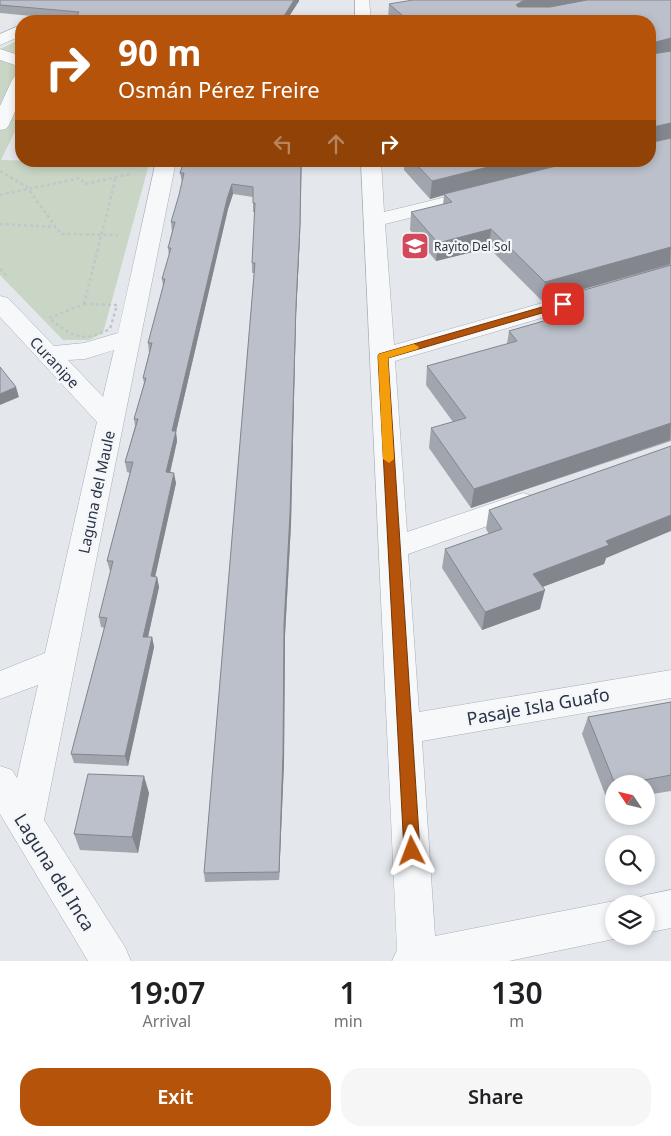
<!DOCTYPE html>
<meta charset="utf-8">
<style>
:root{--surface:#fff;--page:#f6f6f6;--text:#202124;--muted:#757577;--accent:#b45309}
body{margin:0;font-family:"Noto Sans",sans-serif;background:var(--page);color:var(--text);height:100vh;display:flex;flex-direction:column;font-size:19px;white-space:nowrap}
*{box-sizing:border-box;margin:0}
p{font-size:16px;color:var(--muted)}
.icon{flex:none;width:28px;height:28px;fill:none;stroke:currentColor;stroke-width:2;stroke-linecap:round;stroke-linejoin:round}
.map{position:relative;height:961px;overflow:hidden}
.side{display:flex;flex-direction:column;background:var(--surface);flex:1}
.side>*{flex:none}
.banner{position:absolute;left:15px;top:15px;width:641px;height:152px;border-radius:20px;box-shadow:0 2px 8px #0003;background:#b45309;color:#fff;overflow:hidden}
.needle{width:32px;rotate:305deg}
.fabs{position:absolute;left:605px;top:775px;display:grid;gap:10px}
.fabs a{display:grid;place-items:center;width:50px;height:50px;border-radius:50%;background:var(--surface);box-shadow:0 2px 8px #0003;font-size:25px}
.pin{position:absolute;display:grid;place-items:center;width:42px;height:42px;color:#fff;margin:-21px;border-radius:10px;box-shadow:0 2px 8px #0006}
.me{position:absolute;width:55px;margin:-28px;rotate:357deg;stroke-linejoin:round;filter:drop-shadow(0 0 4px #0008)}
.turn{display:flex;align-items:center;gap:18px;height:105px;padding:0 20px;font-size:22px}
.turn .icon{width:65px;height:65px;stroke-width:2.5}
.turn b{display:block;font-size:35px;line-height:42px}
.lanes{display:flex;align-items:center;height:48px;padding:0 20px;background:#0003;justify-content:center;gap:25px;direction:ltr}
.lanes .off{opacity:.35}
.eta{display:flex;justify-content:space-evenly;align-items:center;height:85px;text-align:center}
.eta b{font-size:30px;font-weight:600;line-height:35px}
.action{display:flex;gap:10px;margin-top:auto;padding:10px 20px}
.action a{flex:1;height:58px;border-radius:20px;background:var(--accent);color:#fff;font-size:20px;font-weight:600;line-height:58px;text-align:center}
.action a+a{background:var(--page);color:var(--text)}
.map>svg:first-child{display:block}
.green{fill:#c9d6c5}
.lines{fill:none;stroke-linecap:round;stroke-linejoin:round}
.minor-casing{stroke:#a9aeb7;stroke-width:1}
.path{stroke:#c2c5cb;stroke-width:2.5;stroke-dasharray:3 3;stroke-linecap:butt}
.minor{fill:#f7f8fa;fill-rule:evenodd}
.wall{fill:#a1a5ae}
.shaded-wall{fill:#83868d}
.building{fill:#bbc0ca;stroke:#83868d}
.route{fill:#b45309;stroke:#753606}
.slow{fill:#f59e0b}
.labels{text-anchor:middle;dominant-baseline:central;stroke-width:4.5;stroke-linejoin:round;paint-order:stroke}
.far-poi-label{font-size:12px;fill:#2b3445;stroke:#f4f6f9;text-anchor:start}
.street-label{font-size:15px;fill:#2b3445;stroke:#f4f6f9}
.near-street-label{font-size:18px;fill:#2b3445;stroke:#f4f6f9}
</style>
<div class="map">
<svg width="671" height="961" viewBox="0 0 671 961">
<rect width="100%" height="100%" fill="#e4e7ec"/>
<!-- green -->
<polygon class="green" points="21,39 21,119 1,160 149,164 103,333 89,340 63,340 0,275 0,49"/>
<g class="lines">
<defs>
<g id="minor">
<polygon points="355,0 369,0 371,21 355,21"/>
<polygon points="21,25 21,36 0,45 0,34"/>
<polygon points="0,49 21,56 21,67 0,60"/>
<polygon points="21,75 21,98 9,125 6,129 0,130 0,106 12,80 15,76"/>
<path d="M156,161h20l-132,659 81,127 6,14h-43l-88,-147v-48l12,4 5,8 21,-93 -38,14v-28l45,-18 52,-231 -97,-105v-21l8,2 46,48 30,-3 34,-10zM114,350l-11,47 -35,-37 17,-1z"/>
<polygon points="361,161 381,161 384,212 479,189 486,191 489,195 486,199 385,224 394,345 595,288 603,290 606,295 603,300 395,361 407,532 523,493 533,496 537,503 533,510 408,554 419,712 671,670 671,698 422,741 435,936 614,901 622,904 614,904 614,936 622,936 614,939 509,961 392,961 397,950"/>
<polygon points="671,890 671,928 646,933 646,904 631,904 632,900 646,895"/>
</g>
</defs>
<!-- minor casing -->
<use href="#minor" class="minor-casing"/>
<!-- path -->
<g class="path">
<polyline points="0,171 27,187 61,234 118,235"/>
<polyline points="0,195 80,178 85,184 131,174"/>
<polyline points="0,224 56,227"/>
<polyline points="0,269 7,276"/>
<path d="M84,304l33,1 -7,24c-29,14 -37,8 -61,-11z"/>
<polyline points="84,304 115,181 112,178"/>
</g>
<!-- minor -->
<use href="#minor" class="minor"/>
</g>
<!-- wall -->
<g class="wall">
<polygon points="0,0 299,1 286,21 74,21 74,20 0,13"/>
<polygon points="671,0 671,265 542,301 489,248 436,261 410,230 411,212 443,205 444,195 430,199 404,170 404,161 650,161 650,21 390,21 388,20 389,4"/>
<polygon points="184,161 302,161 300,235 296,315 291,524 285,635 284,763 279,880 205,882 204,873 254,273 252,273 252,263 255,212 253,212 253,197 233,194 228,209 176,432 177,441 170,472 176,483 155,577 157,577 159,587 148,637 152,637 154,647 128,766 74,763 71,754 104,628 101,627 99,617 111,571 110,571 107,561 130,473 127,472 125,462 135,426 134,419 144,383 143,378 149,353 148,343 163,286 162,279 169,256 168,248 172,232 171,222 179,195 182,182 180,173"/>
<polygon points="671,265 671,441 471,508 429,448 431,428 453,422 426,385 427,366 507,344 509,331 558,317 556,316 560,297"/>
<polygon points="489,510 648,540 606,558 604,564 542,587 540,609 482,630 442,568 445,549 489,534 486,529"/>
<polygon points="671,702 671,791 646,795 646,784 614,784 614,801 608,802 582,734 588,717"/>
<polygon points="149,793 138,853 80,850 74,834"/>
</g>
<!-- shaded-wall -->
<g class="shaded-wall">
<polygon points="294,0 299,0 299,1 286,21 281,21"/>
<polygon points="524,0 599,0 524,14 516,5"/>
<polygon points="671,38 671,54 650,59 652,43"/>
<polygon points="671,123 671,140 650,144 653,127"/>
<polygon points="301,161 300,235 296,315 291,524 285,635 284,763 279,880 279,872 284,625"/>
<polygon points="512,161 581,161 444,194 444,195 430,199 432,181"/>
<polygon points="232,184 233,194 228,209 176,432 177,441 168,482 166,472 172,431 227,199"/>
<polygon points="491,229 489,248 436,261 438,243"/>
<polygon points="671,247 670,264 542,301 545,282"/>
<polygon points="16,387 19,397 0,405 0,394"/>
<polygon points="671,423 670,440 471,508 474,489"/>
<polygon points="174,473 176,483 153,586 151,576"/>
<polygon points="671,515 671,531 606,558 604,564 529,592 533,574 606,541"/>
<polygon points="157,577 159,587 146,646 143,637"/>
<polygon points="545,590 540,609 482,630 485,612"/>
<polygon points="152,637 154,647 128,766 125,756"/>
<polygon points="144,776 149,793 138,853 132,837"/>
</g>
<!-- building -->
<g class="building">
<polygon points="0,0 294,0 281,21 74,21 79,12 0,5"/>
<polygon points="413,0 524,0 516,5 518,7 550,7 587,0 671,0 671,38 652,43 652,54 671,51 671,123 653,127 653,142 671,138 671,247 545,282 491,229 438,243 411,212 452,202 444,194 576,161 650,161 650,21 409,21 389,4"/>
<polygon points="184,161 301,161 300,225 296,305 290,514 284,625 283,754 279,872 204,873 255,263 252,263 255,203 253,203 253,187 232,184 227,199 172,431 176,431 166,472 174,473 151,576 157,577 143,637 152,637 125,756 71,754 107,618 99,617 113,561 107,561 133,462 125,462 138,419 134,419 146,378 143,378 152,343 148,343 165,279 162,279 171,248 168,248 175,222 171,222 179,195 184,173 180,173"/>
<polygon points="413,161 512,161 432,181"/>
<polygon points="671,265 671,423 474,489 431,428 466,418 427,366 517,341 509,331 575,312 560,297"/>
<polygon points="0,367 16,387 0,394"/>
<polygon points="671,446 671,515 606,541 609,545 533,574 545,590 485,612 445,549 502,529 489,510"/>
<polygon points="671,702 671,775 623,784 615,784 588,717"/>
<polygon points="88,774 144,776 132,837 74,834"/>
</g>
<!-- route -->
<polygon class="route" points="563,301 566,302 566,306 388,358 420,851 417,856 412,858 406,856 404,851 378,356 379,354"/>
<!-- slow -->
<polygon class="slow" points="414,344 419,347 418,349 388,358 394,459 389,463 383,459 378,356 379,354"/>
<!-- icons -->
<defs>
<symbol id="school-square" viewBox="-11 -11 22 22"><rect x="-9" y="-9" width="18" height="18" rx="4" fill="#d1495b" stroke="#f4f6f9"/><path d="M0-5L7-2L0 1L-7-2ZM-4 1L0 2.5L4 1V4Q0 6-4 4Z" fill="#fff"/></symbol>
</defs>
<g fill-rule="evenodd">
<use href="#school-square" x="399" y="230" width="32" height="32"/>
</g>
<g class="labels">
<!-- far-poi labels -->
<g class="far-poi-label">
<text x="434" y="246">Rayito Del Sol</text>
</g>
<!-- street labels -->
<g class="street-label">
<text transform="translate(55 362) rotate(47)">Curanipe</text>
<text transform="translate(96 492) rotate(-78)">Laguna del Maule</text>
</g>
<!-- near-street labels -->
<g class="near-street-label">
<text transform="translate(538 706) rotate(-10)">Pasaje Isla Guafo</text>
<text transform="translate(55 872) rotate(58)">Laguna del Inca</text>
</g>
</g>
</svg>
<div class="fabs">
<a><svg class="needle" viewBox="-14 -14 28 28"><path d="M0-13l5 13h-10z" fill="#e53935"/><path d="M0 13l5-13h-10z" fill="#757577"/></svg></a>
<a><svg class="icon" aria-label="search" viewBox="0 0 24 24"><circle cx="10" cy="10" r="6"/><path d="M15 15l6 6"/></svg></a>
<a><svg class="icon" aria-label="layers" viewBox="0 0 24 24"><path d="M12 4l9 5-9 5-9-5zM3 14l9 5 9-5"/></svg></a>
</div>
<div class="pin" style="left:563px;top:304px;background:#d93025"><svg class="icon" aria-label="arrive" viewBox="0 0 24 24"><path d="M6 21V4h12l-3 4 3 4H6"/></svg></div>
<svg class="me" style="left:412px;top:851px" viewBox="-20 -20 40 40"><path d="M0-17L14 15 0 8-14 15z" fill="#b45309" stroke="#fff" stroke-width="4"/></svg>
<div class="banner">
<div class="turn"><svg class="icon" aria-label="right" viewBox="0 0 24 24"><path d="M7 20v-9h11M14 6l5 5-5 5"/></svg><div><b>90 m</b>Osmán Pérez Freire</div></div>
<div class="lanes"><svg class="icon off" aria-label="left" viewBox="0 0 24 24"><path d="M17 20v-9H6M10 6l-5 5 5 5"/></svg><svg class="icon off" aria-label="ahead" viewBox="0 0 24 24"><path d="M12 20V5M6 11l6-6 6 6"/></svg><svg class="icon" aria-label="right" viewBox="0 0 24 24"><path d="M7 20v-9h11M14 6l5 5-5 5"/></svg></div>
</div>
</div>
<section class="side">
<div class="eta">
<div><b>19:07</b><p>Arrival</p></div>
<div><b>1</b><p>min</p></div>
<div><b>130</b><p>m</p></div>
</div>
<div class="action"><a>Exit</a><a>Share</a></div>
</section>
